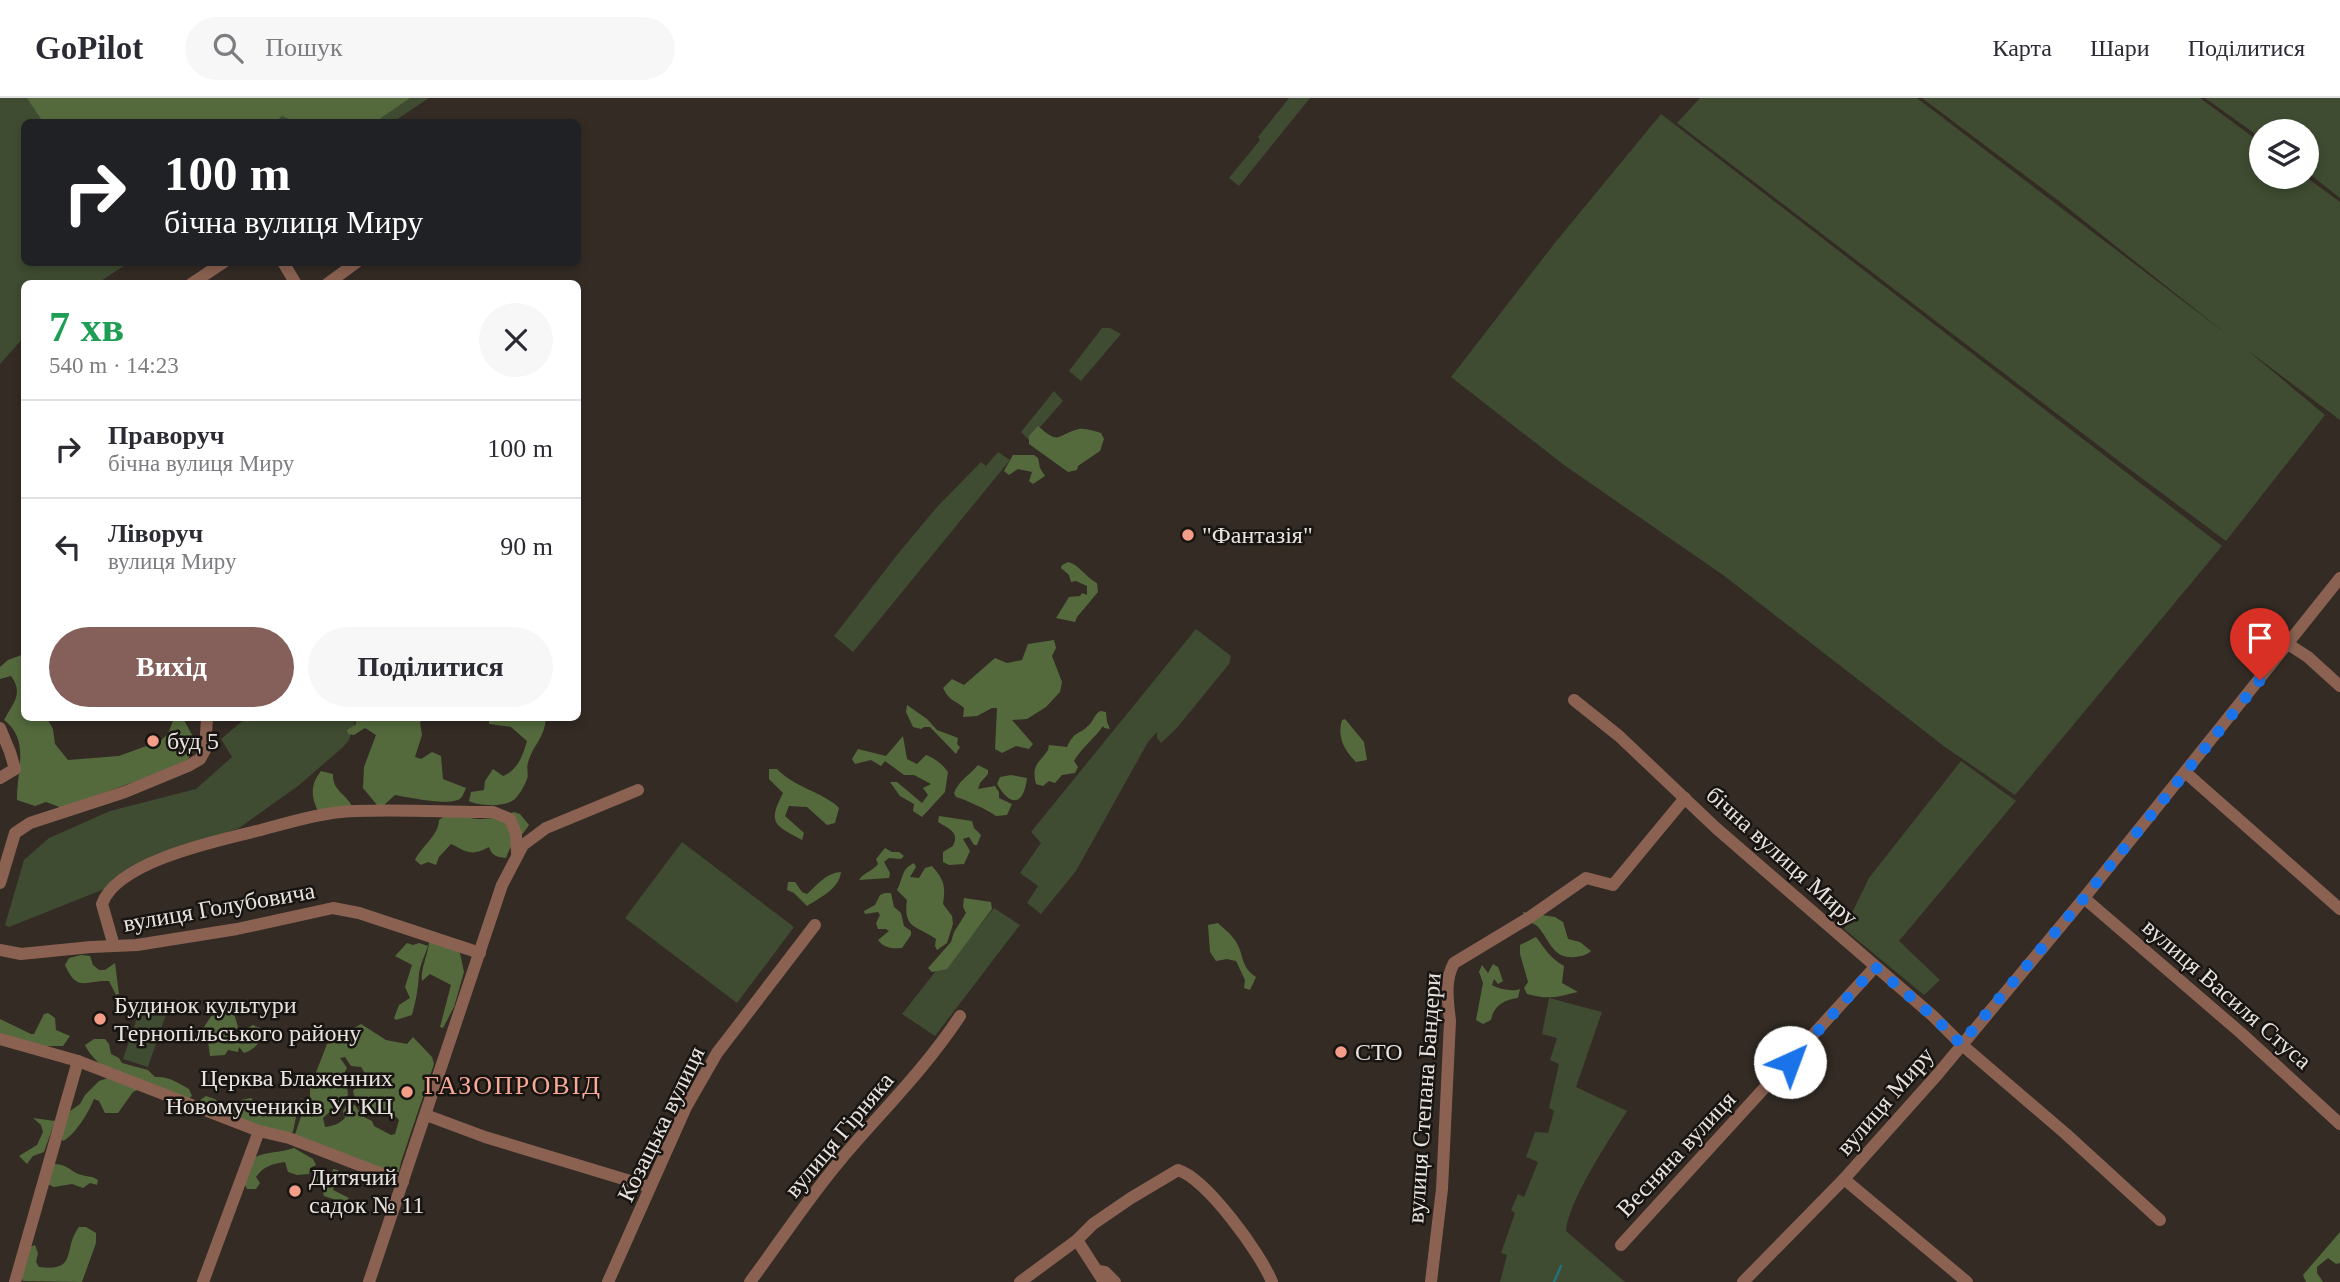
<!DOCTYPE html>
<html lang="uk">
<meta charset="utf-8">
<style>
:root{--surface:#fff;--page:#f7f7f7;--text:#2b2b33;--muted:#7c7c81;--line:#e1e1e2;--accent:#855f5a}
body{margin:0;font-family:Georgia,serif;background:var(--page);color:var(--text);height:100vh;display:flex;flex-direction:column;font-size:26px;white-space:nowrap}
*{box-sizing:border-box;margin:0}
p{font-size:23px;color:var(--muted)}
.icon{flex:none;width:38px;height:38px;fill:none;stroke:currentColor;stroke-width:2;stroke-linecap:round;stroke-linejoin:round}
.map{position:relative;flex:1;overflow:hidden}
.sheet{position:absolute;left:21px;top:182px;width:560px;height:441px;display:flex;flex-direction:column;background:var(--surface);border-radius:10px;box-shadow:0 4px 10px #0003}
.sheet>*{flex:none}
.top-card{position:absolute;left:21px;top:21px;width:560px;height:147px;border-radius:10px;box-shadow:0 4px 10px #0003;background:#202124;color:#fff;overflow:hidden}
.tools{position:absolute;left:2249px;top:21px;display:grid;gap:14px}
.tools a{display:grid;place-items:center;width:70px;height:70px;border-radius:50%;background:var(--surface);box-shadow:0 4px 10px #0003;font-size:35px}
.pin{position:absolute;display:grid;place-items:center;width:60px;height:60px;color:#fff;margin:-72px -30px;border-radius:50% 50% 50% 0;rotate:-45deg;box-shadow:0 0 7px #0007}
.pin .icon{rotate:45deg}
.me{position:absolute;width:77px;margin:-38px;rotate:43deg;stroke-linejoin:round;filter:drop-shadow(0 0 5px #0008)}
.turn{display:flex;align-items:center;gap:24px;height:147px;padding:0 28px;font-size:32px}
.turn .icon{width:91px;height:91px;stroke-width:2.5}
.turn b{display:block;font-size:49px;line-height:60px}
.round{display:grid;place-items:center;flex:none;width:74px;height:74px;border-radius:37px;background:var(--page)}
.overview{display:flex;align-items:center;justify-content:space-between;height:119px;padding:0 28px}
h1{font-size:42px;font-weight:600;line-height:52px;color:#1e9e55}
.action{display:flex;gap:14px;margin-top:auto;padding:14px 28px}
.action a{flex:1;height:80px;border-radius:42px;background:var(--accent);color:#fff;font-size:28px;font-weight:600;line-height:80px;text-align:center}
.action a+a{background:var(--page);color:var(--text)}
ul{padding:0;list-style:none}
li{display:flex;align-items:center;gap:21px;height:98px;padding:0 28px;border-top:2px solid var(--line)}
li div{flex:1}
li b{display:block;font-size:26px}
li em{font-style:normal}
header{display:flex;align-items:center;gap:42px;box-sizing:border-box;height:98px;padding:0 35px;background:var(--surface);border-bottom:2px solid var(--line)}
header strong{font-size:33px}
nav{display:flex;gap:38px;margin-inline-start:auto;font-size:24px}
.search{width:490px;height:63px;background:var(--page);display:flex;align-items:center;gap:18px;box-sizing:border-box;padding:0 24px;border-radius:38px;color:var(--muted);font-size:26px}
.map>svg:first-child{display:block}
.green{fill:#3f4c31}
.forest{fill:#546a3d;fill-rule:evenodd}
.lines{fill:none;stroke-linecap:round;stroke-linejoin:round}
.stream{stroke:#267177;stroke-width:2.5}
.minor{stroke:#8b6252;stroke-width:12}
.route{stroke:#1a73e8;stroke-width:12;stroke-dasharray:0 21.6}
.poi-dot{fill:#f49e8a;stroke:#171411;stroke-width:2.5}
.labels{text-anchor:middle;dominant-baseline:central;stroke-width:5;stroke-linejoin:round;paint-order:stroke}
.poi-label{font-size:24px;fill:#e8e3df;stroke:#171411;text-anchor:start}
.street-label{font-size:24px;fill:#e8e3df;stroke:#171411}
.neighbourhood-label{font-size:26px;letter-spacing:2px;fill:#faa996;stroke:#171411}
</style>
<header>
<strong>GoPilot</strong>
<div class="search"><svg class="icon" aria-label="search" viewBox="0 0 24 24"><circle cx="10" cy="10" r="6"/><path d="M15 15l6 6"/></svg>Пошук</div>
<nav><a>Карта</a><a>Шари</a><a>Поділитися</a></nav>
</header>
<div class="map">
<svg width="2340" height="1184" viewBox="0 0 2340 1184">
<rect width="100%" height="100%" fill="#332b24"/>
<!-- green -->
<g class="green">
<polygon points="0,0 429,0 393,24 24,24 24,164 128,165 98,185 24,186 24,239 0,266"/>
<polygon points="1289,0 1310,0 1239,88 1229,80 1260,42 1258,39"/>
<polygon points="1700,0 1917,0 2229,238 2059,103 1922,0 2200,0 2261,45 2261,79 2306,79 2340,104 2340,322 2246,251 2325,317 2226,443 2120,364 1677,25"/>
<polygon points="2205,0 2340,0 2340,100 2307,74 2306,33 2261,33 2261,40"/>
<polygon points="1661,16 2222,448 2015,697 1945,649 1723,477 1564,367 1451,279 1554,146"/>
<polygon points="1102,230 1110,230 1121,236 1081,283 1069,273"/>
<polygon points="1054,293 1063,303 1029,342 1021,334"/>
<polygon points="998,354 1010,362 853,554 834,538 897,457 937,409 981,364 986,368"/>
<polygon points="1196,531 1231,558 1229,566 1176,631 1161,645 1157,640 1157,634 1148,644 1076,773 1041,816 1027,805 1038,788 1020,775 1041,745 1031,734"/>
<polygon points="246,620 356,620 349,642 342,650 298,688 239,730 173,754 102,792 9,829 5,827 24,762 49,740 110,713 196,691 232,659 221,641"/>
<polygon points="1961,663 2016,703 1899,843 1940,882 1924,897 1844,831 1869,780"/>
<polygon points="682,744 794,829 737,905 625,820"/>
<polygon points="994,810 1020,827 935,938 902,916 943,864 948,867"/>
<path d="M1549,900l53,14 -26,75 51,24c-17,28 -59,90 -61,120l59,51h-125l7,-27 -6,-2 14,-40 -4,-3 7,-16 6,3 14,-35 -12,-5 9,-25 13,1 6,-22 -5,-3 10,-44 -9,-4 7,-22 -15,-4z"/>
<polygon points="142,905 167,914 148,969 123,961"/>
</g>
<!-- forest -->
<g class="forest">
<polygon points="27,0 410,0 375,24 297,24 282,18 275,24 43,24"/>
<path d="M1038,328c23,20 17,9 41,3 6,-1 15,2 22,4l3,6 -4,12 -22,15 -1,4 -9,2 -39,-28v-8z"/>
<polygon points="1013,357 1034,357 1038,360 1040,370 1045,378 1033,386 1029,383 1032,374 1018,371 1009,377 1004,373"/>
<path d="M1068,464c12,3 17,15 29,21l1,9 -21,25 -2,5 -19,-4 13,-21 11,-1 2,-3 5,2v-9l-11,-5 -5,1 -2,-7 -8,-7 1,-3z"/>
<path d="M1054,542l2,8 -4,8 10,26 -2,10 -14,15 -19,12 -15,1 21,24 -4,5 -13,-3 -14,7 -7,-4 2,-41h-5l-15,8 -14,1 1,-9c-11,-10 -13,-5 -21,-20l9,-9 12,6 31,-27 12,5 15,-3 6,-16z"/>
<path d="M24,556v64h23l6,11 2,15 13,16 51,-4 41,-15 8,-7 6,-16h9l15,28 -10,13 -7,6 -119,43 -16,-6 -11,4 -18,-6c-1,-27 14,-60 -13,-80 9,-17 20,-26 7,-44l-11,3v-12l8,-7z"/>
<polygon points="907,607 927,621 937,632 958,640 957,646 960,649 956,656 930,629 924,629 921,631 913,629 906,614"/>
<path d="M1100,613l6,1 1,10 3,7 -6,-1 -1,-2c-9,13 -21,21 -29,35l4,6 -3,6 -13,2 -7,8 -6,-2 -6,5 -7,-2c-5,-19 3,-21 12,-34l1,-5 18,2c8,-17 11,-11 22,-22 5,-5 5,-10 11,-14z"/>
<path d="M355,620h17l2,1 4,-1h45l-3,5 2,12 -7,22 6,2 11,-7 9,4 2,23 23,9c-1,2 -3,8 -5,10 -9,9 -54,-1 -66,-3l-12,11 -6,-1 -14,-17 1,-21 12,-32 -11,-7 -11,7 -6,-1 -1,-4 9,-6z"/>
<path d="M489,620h57c-2,22 -13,26 -18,45 -2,5 1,11 -1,16 -2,6 -9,19 -15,22 -10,6 -33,5 -43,0l2,-9 13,-2 1,-9 8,-12 10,7c15,-6 20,-21 24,-35l-16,-14 -22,-3z"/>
<path d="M1345,621l19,23 3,18 -11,2c-12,-12 -19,-25 -14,-42z"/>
<path d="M903,638l4,23 10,5 9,-9c9,3 16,9 22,17l-3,20 -23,25 -9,-6 1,-7 -14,-8 -10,-14h7l25,21 6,-8 -5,-7 8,-4 -17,-9h-10l-19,-14 -4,5 -10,-6 -16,4 -3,-5 6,-10 28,7z"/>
<path d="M978,667l10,5v4l-8,9 -2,6 17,-3 4,6v6l13,6 -5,11 -11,1c-6,-5 -32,-17 -40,-19l-2,-4c5,-13 15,-17 24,-28z"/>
<path d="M769,671h8c17,18 40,21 59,36l3,3 -4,15 -8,2 -20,-18 -18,-1 -4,10 19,17 -2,7c-27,-15 -35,-16 -19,-47l-14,-14z"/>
<path d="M321,673l12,3c-1,17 14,20 20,34l-35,3c-7,-14 -8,-27 3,-40z"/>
<path d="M1011,677l16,3c-3,28 -17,29 -30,6l3,-7z"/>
<path d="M514,714l6,2 9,11c-10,16 -16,13 -23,33 -9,-1 -14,-2 -17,-11 -18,9 -20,6 -38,-3l-12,13 -3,8 -8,-3 -7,3 -6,-5c6,-13 24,-25 24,-40 13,-11 25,-1 40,-1 11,0 25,-3 35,-7z"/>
<path d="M939,718l33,5 2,7 7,7 -4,10h-3l-5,-8 -6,2 7,12 -6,13 -15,1 -6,-3v-10l10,-6c7,-14 -4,-17 -15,-24z"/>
<path d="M885,750l7,4h7l5,4 -3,3 -12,-1 -5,4 6,11 -1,5 -30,2c5,-8 14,-9 19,-16l-2,-5z"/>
<path d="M914,765l2,4 -6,10 9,1 6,-10 7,-2c12,13 14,21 11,38l9,12 1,8 -6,19 -10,7 -2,-4 1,-7c-20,-14 -33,-10 -29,-39l-10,-10c6,-11 4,-21 17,-27z"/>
<path d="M841,774c-2,17 -20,25 -34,34l-13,-13 -7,-3 1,-8h7l7,10 5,2c11,-10 19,-21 34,-22z"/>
<path d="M885,795h6l3,14 7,6 3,13 7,5v4l-9,13c-10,1 -18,0 -24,-8l11,-9 -3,-2h-8l-2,-6 4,-8 -2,-3 -13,2 -1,-3 11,-6 5,-10z"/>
<polygon points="964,800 991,804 992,811 947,871 932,874 928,870 951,844 954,834 966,815 963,809"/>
<path d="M1523,814l32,5 8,5 5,17 12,3 11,9c-6,5 -9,5 -16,6 -23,3 -27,-21 -38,-31 -3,-3 -7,-3 -11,-5z"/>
<path d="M1218,825c5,5 12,10 16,16 11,14 5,27 22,38l-6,13 -6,-2 1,-8 -9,-19 -9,-2 -11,2 -6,-9 -2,-27z"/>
<path d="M1536,839c9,12 14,21 28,29l-2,17 16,9c-21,5 -29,8 -51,2l-3,-6 4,-6 -8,-28v-9z"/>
<path d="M429,844l22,5 9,6 4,19 -10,35 -11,21 -3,-1 11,-42 -21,-11 -8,7c-2,-11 6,-26 7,-39z"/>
<path d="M407,845l6,2 6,-2 9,3c-3,9 -8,19 -9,28 -1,16 -3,26 -7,41l-16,5 -2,-2 5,-13 11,-7 -5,-11 7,-22 -17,-9z"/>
<path d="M81,857l9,1 3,9 6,5h6l10,-7 4,31 -3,1 -7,-14c-23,-1 -32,12 -44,-16l4,-7z"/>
<path d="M1493,866l5,3 5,14 -5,3 -4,-5 -2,6c6,4 22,7 28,4l-2,9c-14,2 -24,7 -27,22l-8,4 -7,-4 7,-37 -4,-11 3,-7 6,8z"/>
<path d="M226,907l6,2 6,20 -3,4v3l18,-9 7,3 3,6c-4,10 -9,16 -19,19l-5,-6 -1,5 -10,-2 -3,5 -15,1 -3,-22 -5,-4 16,-24z"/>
<polygon points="48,915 55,920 56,932 70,938 63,948 30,948 0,938 0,921 31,936 34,936 44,916"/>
<path d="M361,926l25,16 21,4 6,-7 19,20 2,7 -33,98 -3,14 -104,-39 10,-29 6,-6v-14l17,-44 7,-2 4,-8 9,-2zM345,959l6,9 10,1 5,8 -13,16 2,8 14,15c10,1 22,-5 30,6l-4,14 -4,1 -17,-9 -2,-5 -10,-5 -7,-11 -8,-1 -4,7 2,7c-6,6 -12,8 -20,9l-2,-9 10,-9 3,-6h6l6,-8 -1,-9 -5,-9 5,-9 -7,-10z"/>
<path d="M94,941h11l4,5 2,10 8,4 3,5 26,7 7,7c13,-1 22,5 34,12l3,7 -6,4 -38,-15 -15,7 -15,21h-13l-6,-12 -5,-2c-5,13 -19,36 -31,42l-4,-5 11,-25 10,-7 5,-9 14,-14 12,-4c-8,-13 -20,-18 -26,-32z"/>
<polygon points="206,998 215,1001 221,1007 229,1006 238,1008 241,1002 251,1000 259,1008 285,1013 296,1019 293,1034 278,1041 206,1009 200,1002"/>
<polygon points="33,1020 55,1023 44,1054 33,1058 27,1066 19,1058 37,1047 43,1034 41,1027"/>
<path d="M294,1050l19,11 3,6 -6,3 -1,6 -12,1 -9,-3 -3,-10c-14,2 -21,4 -29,15l4,6 -4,6h-9l-3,-6 9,-25c14,-7 27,-5 41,-10z"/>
<path d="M54,1066c10,0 14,4 22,9 8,4 15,2 22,7l-1,5 -7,-2 -7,5 -11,-4 -18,3 -7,-3z"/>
<polygon points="333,1071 338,1072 339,1076 333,1092 349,1100 345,1107 338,1108 333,1101 324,1098 321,1089 313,1081 317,1075 330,1078"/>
<path d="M79,1129h7l10,6v10l-14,39 -59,-1 -3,-7 8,-26 7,-3 3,8 -2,9 3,5c40,5 23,-18 40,-40z"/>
<polygon points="2340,1134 2340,1165 2336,1166 2328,1160 2317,1169 2317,1175 2323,1184 2306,1184 2303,1177"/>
</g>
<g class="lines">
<!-- stream -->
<polyline class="stream" points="1554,1184 1561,1168"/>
<!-- minor -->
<g class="minor">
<polyline points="283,164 296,186"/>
<polyline points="191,186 224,164"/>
<polyline points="327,186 357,164"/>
<polyline points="2288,546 2308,559 2340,588"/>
<polyline points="1574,602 1619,638 1716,730 1933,918 1961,946 2066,1036 2160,1122"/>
<polyline points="0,630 10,654 15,671 0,680"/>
<polyline points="2185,674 2340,811"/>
<polyline points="0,785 15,735 30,725 125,694 188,668 200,661 205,652 207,620"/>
<polyline points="2084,800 2241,935 2340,1026"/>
<path d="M114,848l-12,-42c15,-43 118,-64 159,-74 30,-8 62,-18 94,-19 46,-2 92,1 138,1l17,7 6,15 1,19"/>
<polyline points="0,852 21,856 91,849 137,847 237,831 333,810 359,815 480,855"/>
<polyline points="0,941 78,963 259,1033 289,1040 403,1084"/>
<polyline points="426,1017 485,1039 650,1089"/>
<polyline points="1844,1081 1967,1184"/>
<polyline points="1077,1142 1104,1184"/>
<polyline points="1621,1147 1875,869"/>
<polyline points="1098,1173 1105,1174 1115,1184"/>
<polyline points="15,1184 78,963"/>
<polyline points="203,1184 259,1033"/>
<polyline points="369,1184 502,787 523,747 546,730 638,692"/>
<polyline points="608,1184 686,1009 717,955 815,827"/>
<path d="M750,1184c34,-46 66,-95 104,-138 37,-42 75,-81 106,-128"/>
<path d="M1020,1184l57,-42 16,-16 38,-26 47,-28c28,8 83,84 94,112"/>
<path d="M1431,1184l11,-93 8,-168c-2,-20 -6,-40 4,-58l73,-44 59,-41 27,7 72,-87"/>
<polyline points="1743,1184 1844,1081 1937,977 2084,800 2340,480"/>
</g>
</g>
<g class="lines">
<!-- route -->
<polyline class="route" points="1790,964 1875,869 1933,918 1961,946 2084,800 2260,582"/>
</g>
<!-- markers -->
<g class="poi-dot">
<circle cx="1188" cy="437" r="7"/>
<circle cx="153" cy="643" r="7"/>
<circle cx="100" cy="921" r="7"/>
<circle cx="1341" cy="954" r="7"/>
<circle cx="407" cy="994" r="7"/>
<circle cx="295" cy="1093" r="7"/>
</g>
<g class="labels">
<!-- poi labels -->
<g class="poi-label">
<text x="1202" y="437">"Фантазія"</text>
<text x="167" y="643">буд 5</text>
<text x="114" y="907">Будинок культури<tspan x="114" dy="28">Тернопільського району</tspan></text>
<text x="1355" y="954">СТО</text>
<text x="393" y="980" text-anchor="end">Церква Блаженних<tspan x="393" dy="28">Новомучеників УГКЦ</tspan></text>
<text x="309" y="1079">Дитячий<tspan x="309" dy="28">садок № 11</tspan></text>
</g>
<!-- street labels -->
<g class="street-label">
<text transform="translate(1782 758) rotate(42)">бічна вулиця Миру</text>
<text transform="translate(219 809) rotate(-10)">вулиця Голубовича</text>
<text transform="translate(2227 896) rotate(41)">вулиця Василя Стуса</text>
<text transform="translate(1424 1000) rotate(-86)">вулиця Степана Бандери</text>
<text transform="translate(1885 1003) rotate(-49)">вулиця Миру</text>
<text transform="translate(661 1026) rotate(-64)">Козацька вулиця</text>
<text transform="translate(839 1037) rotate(-50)">вулиця Гірняка</text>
<text transform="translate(1676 1056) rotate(-47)">Весняна вулиця</text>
</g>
<!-- neighbourhood labels -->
<g class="neighbourhood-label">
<text x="513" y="987">ГАЗОПРОВІД</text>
</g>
</g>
</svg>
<div class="tools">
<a><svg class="icon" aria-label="layers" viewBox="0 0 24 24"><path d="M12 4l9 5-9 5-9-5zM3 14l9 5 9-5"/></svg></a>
</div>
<div class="pin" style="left:2260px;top:582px;background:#d93025"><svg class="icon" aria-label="arrive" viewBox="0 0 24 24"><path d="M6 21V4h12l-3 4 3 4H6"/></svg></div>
<svg class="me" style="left:1790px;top:964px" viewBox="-20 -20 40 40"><circle r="19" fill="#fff"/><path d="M0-13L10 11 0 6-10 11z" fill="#1a73e8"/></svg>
<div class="top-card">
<div class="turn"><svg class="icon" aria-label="right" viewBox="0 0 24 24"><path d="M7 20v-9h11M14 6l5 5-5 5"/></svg><div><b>100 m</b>бічна вулиця Миру</div></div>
</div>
<section class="sheet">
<div class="overview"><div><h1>7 хв</h1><p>540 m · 14:23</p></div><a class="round"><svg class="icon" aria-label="close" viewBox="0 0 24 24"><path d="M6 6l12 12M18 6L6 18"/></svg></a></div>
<ul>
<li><svg class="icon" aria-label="right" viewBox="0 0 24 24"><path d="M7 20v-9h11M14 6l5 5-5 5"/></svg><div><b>Праворуч</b><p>бічна вулиця Миру</p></div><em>100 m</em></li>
<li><svg class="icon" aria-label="left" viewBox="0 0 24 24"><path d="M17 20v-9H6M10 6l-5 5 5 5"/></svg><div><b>Ліворуч</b><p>вулиця Миру</p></div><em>90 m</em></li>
</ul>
<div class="action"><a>Вихід</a><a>Поділитися</a></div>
</section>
</div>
